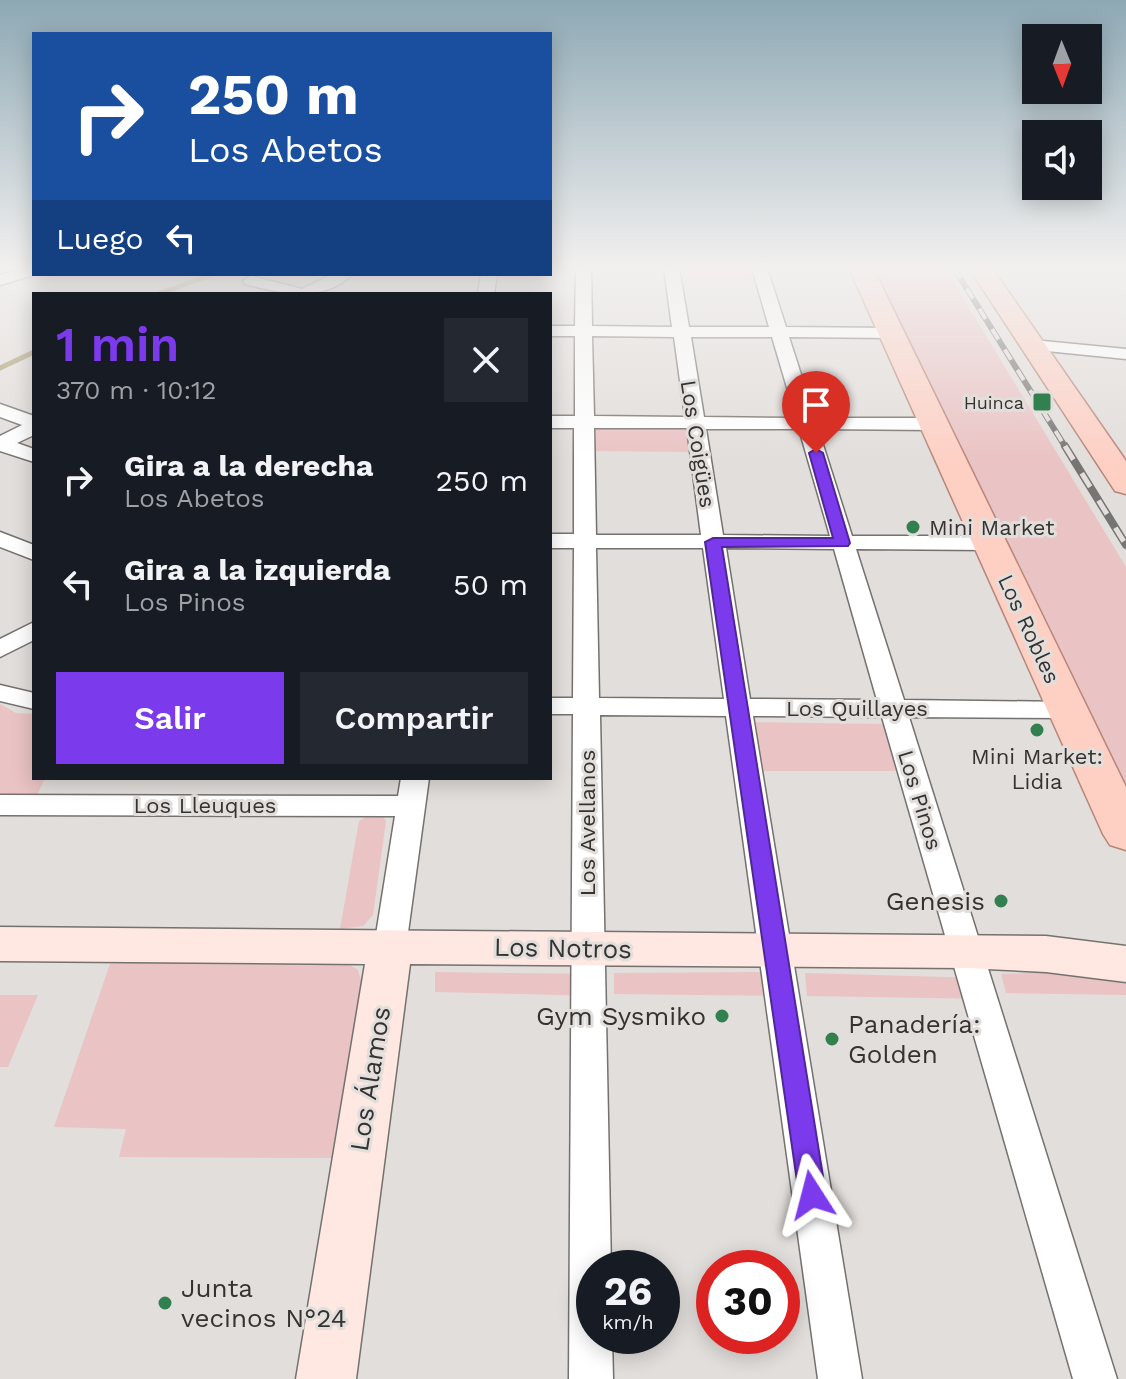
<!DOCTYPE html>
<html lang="es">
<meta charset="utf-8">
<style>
:root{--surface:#171b24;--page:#242831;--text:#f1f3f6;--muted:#9ea1a6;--accent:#7c3aed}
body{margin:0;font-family:"Work Sans",sans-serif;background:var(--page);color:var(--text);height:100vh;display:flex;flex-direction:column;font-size:30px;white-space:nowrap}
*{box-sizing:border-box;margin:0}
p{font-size:26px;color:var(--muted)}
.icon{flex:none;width:44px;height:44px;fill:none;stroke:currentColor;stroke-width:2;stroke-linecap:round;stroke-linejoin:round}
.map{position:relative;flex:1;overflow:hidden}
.side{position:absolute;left:32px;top:292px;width:520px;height:488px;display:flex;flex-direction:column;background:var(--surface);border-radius:0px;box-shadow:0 4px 20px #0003}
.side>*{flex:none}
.top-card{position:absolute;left:32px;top:32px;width:520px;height:244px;border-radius:0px;box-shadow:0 4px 20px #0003;background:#1a4fa0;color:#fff;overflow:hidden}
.needle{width:52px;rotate:179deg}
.buttons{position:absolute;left:1022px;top:24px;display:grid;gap:16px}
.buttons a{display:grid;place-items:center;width:80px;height:80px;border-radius:0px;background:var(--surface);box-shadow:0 4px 20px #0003;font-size:40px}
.speed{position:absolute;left:576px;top:1250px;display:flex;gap:16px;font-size:40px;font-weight:700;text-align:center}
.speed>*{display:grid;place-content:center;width:104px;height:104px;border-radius:50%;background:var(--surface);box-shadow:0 4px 20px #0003;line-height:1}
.speed small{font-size:20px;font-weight:400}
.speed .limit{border:12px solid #d22;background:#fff;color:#111}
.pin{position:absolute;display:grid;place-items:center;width:68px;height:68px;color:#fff;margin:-82px -34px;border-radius:50% 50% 50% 0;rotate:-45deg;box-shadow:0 0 8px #0007}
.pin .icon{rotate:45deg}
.me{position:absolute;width:88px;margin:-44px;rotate:351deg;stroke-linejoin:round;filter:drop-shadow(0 0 6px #0008)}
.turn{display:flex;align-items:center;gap:28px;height:168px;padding:0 24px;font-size:36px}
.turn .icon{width:104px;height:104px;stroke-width:2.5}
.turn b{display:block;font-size:56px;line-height:68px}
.then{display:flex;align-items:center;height:76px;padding:0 24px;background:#0003;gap:16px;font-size:30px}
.round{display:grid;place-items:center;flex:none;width:84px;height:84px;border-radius:0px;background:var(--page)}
.headline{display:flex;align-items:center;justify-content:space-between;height:136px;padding:0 24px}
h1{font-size:48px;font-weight:600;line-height:60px;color:var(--accent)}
.action{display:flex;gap:16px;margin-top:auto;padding:16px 24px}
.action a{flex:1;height:92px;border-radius:0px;background:var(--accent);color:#fff;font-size:32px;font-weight:600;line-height:92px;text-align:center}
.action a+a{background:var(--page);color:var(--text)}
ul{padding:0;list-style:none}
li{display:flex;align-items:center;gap:24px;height:104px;padding:0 24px}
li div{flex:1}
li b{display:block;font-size:30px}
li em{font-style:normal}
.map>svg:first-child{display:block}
.green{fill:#eac3c4}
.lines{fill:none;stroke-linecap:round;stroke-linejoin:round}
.stream{stroke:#a49767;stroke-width:5}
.street-casing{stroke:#74716e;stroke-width:3}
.secondary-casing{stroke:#74716e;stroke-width:3}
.primary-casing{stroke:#b78577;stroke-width:3}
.street{fill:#fff;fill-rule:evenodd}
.secondary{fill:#fee8e1;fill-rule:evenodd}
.primary{fill:#fed0c4;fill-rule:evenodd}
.rail-far1-casing{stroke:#777573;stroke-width:6}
.rail-casing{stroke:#777573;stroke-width:8}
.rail-far1{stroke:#e2dedb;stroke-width:4;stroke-dasharray:12;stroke-linecap:butt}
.rail{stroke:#e2dedb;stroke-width:5;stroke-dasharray:16;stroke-linecap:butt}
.route{fill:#7c3aed;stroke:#51269a;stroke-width:2}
.poi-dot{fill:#328050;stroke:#e2dedb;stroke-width:3}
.labels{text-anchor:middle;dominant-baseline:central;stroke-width:6;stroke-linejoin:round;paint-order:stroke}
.far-poi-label{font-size:18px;fill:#343332;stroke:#e2dedb;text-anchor:end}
.street-label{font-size:22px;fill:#343332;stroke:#e2dedb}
.poi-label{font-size:22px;fill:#343332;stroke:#e2dedb;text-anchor:start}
.near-poi-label{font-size:26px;fill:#343332;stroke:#e2dedb;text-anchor:end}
.near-street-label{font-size:26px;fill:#343332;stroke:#e2dedb}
</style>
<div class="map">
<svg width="1126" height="1379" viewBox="0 0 1126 1379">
<rect width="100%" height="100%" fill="#e2dedb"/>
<!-- green -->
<g class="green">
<polygon points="686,268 764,268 768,282 688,281"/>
<polygon points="869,268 945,268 1126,567 1126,784"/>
<polygon points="593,428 690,428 693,452 593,451"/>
<polygon points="0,704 16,713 34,714 34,778 45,778 33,804 0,803"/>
<polygon points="752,722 884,724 899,771 759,771"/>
<polygon points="367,816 382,816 386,821 373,915 363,926 340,929 359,821"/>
<polygon points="157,961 183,964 350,965 358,970 362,984 334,1158 119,1157 126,1129 54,1127 110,964"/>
<polygon points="435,972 600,974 601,996 435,992"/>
<polygon points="785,972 788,996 614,994 614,973"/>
<polygon points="1053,972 1126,980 1126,995 1006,993 1001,974"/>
<polygon points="805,973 982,978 990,999 807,996"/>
<polygon points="0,995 38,995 8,1067 0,1067"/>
</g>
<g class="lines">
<!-- stream -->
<g class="stream">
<polyline points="158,294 214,274"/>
<polyline points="0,368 34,352"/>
</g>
<defs>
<g id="street">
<polygon points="26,268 34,268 34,274 37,274 0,285 0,275"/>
<path d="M576,268h15l1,58 80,1 -8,-59h15l10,59h80l-17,-59h15l19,59 105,1 8,5 -8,5 -102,-1 26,81h119l10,6 -10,6 -116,-1 34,107h137l11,7 -11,7 -133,-1 48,151 163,2 9,2 4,6 -4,6 -9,2 -158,-1 208,662h-44l-191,-662 -129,-1 109,663h-44l-92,-663 -126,-1 11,553h-17v68h18l1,43h-44l4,-665h-23v-16h23l1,-150h-24v-14h24v-106h-24v-12h25v-80h-25v-10h25zM592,336l82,1 11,80 -91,-1zM691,337h81l24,81 -92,-1zM594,428h93l14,107h-105zM706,429h93l31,107 -107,-1zM596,548h107l21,151 -125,-1zM726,548l108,1 43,151 -127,-1z"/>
<path d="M333,274h20c-30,29 -71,20 -108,10l-2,-3 8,-5 51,13z"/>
<polygon points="481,274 497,274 494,294 478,294"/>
<polygon points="1033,340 1126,349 1126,359 1027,349 1024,345 1027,341"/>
<polygon points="0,404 34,416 34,435 17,443 34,449 34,462 0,451 0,436 22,425 0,417"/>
<polygon points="0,532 34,545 34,560 0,547"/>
<polygon points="34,622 34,640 0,657 0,639"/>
<polygon points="0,685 34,693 34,709 0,701"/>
<polygon points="401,778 429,778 406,947 402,956 390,960 378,956 374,947 395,816 0,815 0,795 398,796"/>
</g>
<polygon id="secondary" points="0,927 1046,936 1126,946 1126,982 1046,972 966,968 410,964 356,1379 296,1379 365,964 0,961"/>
<g id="primary">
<polygon points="849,268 873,268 1126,787 1126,850 1110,845 1103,834"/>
<polygon points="969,268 992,268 1126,461 1126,494 1115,491"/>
</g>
</defs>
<!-- street casing -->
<use href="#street" class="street-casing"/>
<!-- secondary casing -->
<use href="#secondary" class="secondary-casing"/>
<!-- primary casing -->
<use href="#primary" class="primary-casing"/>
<!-- street -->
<use href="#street" class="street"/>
<!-- secondary -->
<use href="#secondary" class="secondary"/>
<!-- primary -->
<use href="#primary" class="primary"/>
<defs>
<polyline id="rail-far1" points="954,268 1066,448"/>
<polyline id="rail" points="1065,446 1126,545"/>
</defs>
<!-- rail-far1 casing -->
<use href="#rail-far1" class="rail-far1-casing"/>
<!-- rail casing -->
<use href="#rail" class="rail-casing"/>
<!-- rail-far1 -->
<use href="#rail-far1" class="rail-far1"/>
<!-- rail -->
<use href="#rail" class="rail"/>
</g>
<!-- sky -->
<linearGradient id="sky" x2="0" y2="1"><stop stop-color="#8da8b4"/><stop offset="0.58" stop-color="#f2f0ef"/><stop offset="1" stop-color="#f2f0ef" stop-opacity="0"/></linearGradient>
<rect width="1126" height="461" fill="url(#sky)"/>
<!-- route -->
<polygon class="route" points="816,449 823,453 850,543 848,546 722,547 826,1195 822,1204 812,1207 803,1204 799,1195 705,542 713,538 833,538 809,453"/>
<!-- markers -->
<g class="poi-dot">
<rect x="1032" y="392" width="20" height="20" rx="4"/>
<circle cx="913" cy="527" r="8"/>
<circle cx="1037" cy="730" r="8"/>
<circle cx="1001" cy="901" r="8"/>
<circle cx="722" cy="1016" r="8"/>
<circle cx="832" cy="1039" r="8"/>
<circle cx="165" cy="1303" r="8"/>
</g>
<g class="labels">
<!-- far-poi labels -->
<g class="far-poi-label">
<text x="1024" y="402">Huinca</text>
</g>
<!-- street labels -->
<g class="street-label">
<text transform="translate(698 444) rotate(81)">Los Coigües</text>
<text transform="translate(1029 629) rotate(65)">Los Robles</text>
<text x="857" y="708">Los Quillayes</text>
<text transform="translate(920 800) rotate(73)">Los Pinos</text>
<text x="205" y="805">Los Lleuques</text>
<text transform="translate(587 823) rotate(-90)">Los Avellanos</text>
</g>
<!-- poi labels -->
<g class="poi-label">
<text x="929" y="527">Mini Market</text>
<text x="1037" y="756" text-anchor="middle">Mini Market:<tspan x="1037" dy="25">Lidia</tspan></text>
</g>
<!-- near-poi labels -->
<g class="near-poi-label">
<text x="985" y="901">Genesis</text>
<text x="706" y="1016">Gym Sysmiko</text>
<text x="848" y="1024" text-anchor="start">Panadería:<tspan x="848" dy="30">Golden</tspan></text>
<text x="181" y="1288" text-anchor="start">Junta<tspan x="181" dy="30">vecinos N°24</tspan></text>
</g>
<!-- near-street labels -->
<g class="near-street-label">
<text transform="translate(563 948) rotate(1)">Los Notros</text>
<text transform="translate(370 1079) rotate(-81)">Los Álamos</text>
</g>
</g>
</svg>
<div class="buttons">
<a><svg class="needle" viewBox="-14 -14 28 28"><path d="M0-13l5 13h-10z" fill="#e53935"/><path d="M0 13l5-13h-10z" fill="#9ea1a6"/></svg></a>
<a><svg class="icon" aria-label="sound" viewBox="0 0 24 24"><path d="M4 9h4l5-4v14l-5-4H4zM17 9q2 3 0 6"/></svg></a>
</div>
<div class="speed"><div>26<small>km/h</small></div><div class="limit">30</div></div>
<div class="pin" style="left:816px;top:453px;background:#d93025"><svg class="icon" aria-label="arrive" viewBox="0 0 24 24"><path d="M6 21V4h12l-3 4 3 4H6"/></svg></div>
<svg class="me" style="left:812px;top:1195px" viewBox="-20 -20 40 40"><path d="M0-17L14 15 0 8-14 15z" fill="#7c3aed" stroke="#fff" stroke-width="4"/></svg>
<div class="top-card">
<div class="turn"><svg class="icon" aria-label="right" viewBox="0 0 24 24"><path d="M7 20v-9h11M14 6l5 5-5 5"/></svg><div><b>250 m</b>Los Abetos</div></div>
<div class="then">Luego<svg class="icon" aria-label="left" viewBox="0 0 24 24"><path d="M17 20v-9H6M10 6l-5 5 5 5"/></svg></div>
</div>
<section class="side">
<div class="headline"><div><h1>1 min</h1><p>370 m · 10:12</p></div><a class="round"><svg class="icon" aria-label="close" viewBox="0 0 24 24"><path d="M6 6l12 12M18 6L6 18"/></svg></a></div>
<ul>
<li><svg class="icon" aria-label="right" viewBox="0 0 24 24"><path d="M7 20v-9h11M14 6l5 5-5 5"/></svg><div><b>Gira a la derecha</b><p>Los Abetos</p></div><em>250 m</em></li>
<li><svg class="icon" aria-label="left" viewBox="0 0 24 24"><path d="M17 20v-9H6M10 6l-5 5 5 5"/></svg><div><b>Gira a la izquierda</b><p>Los Pinos</p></div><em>50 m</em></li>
</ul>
<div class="action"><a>Salir</a><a>Compartir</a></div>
</section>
</div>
